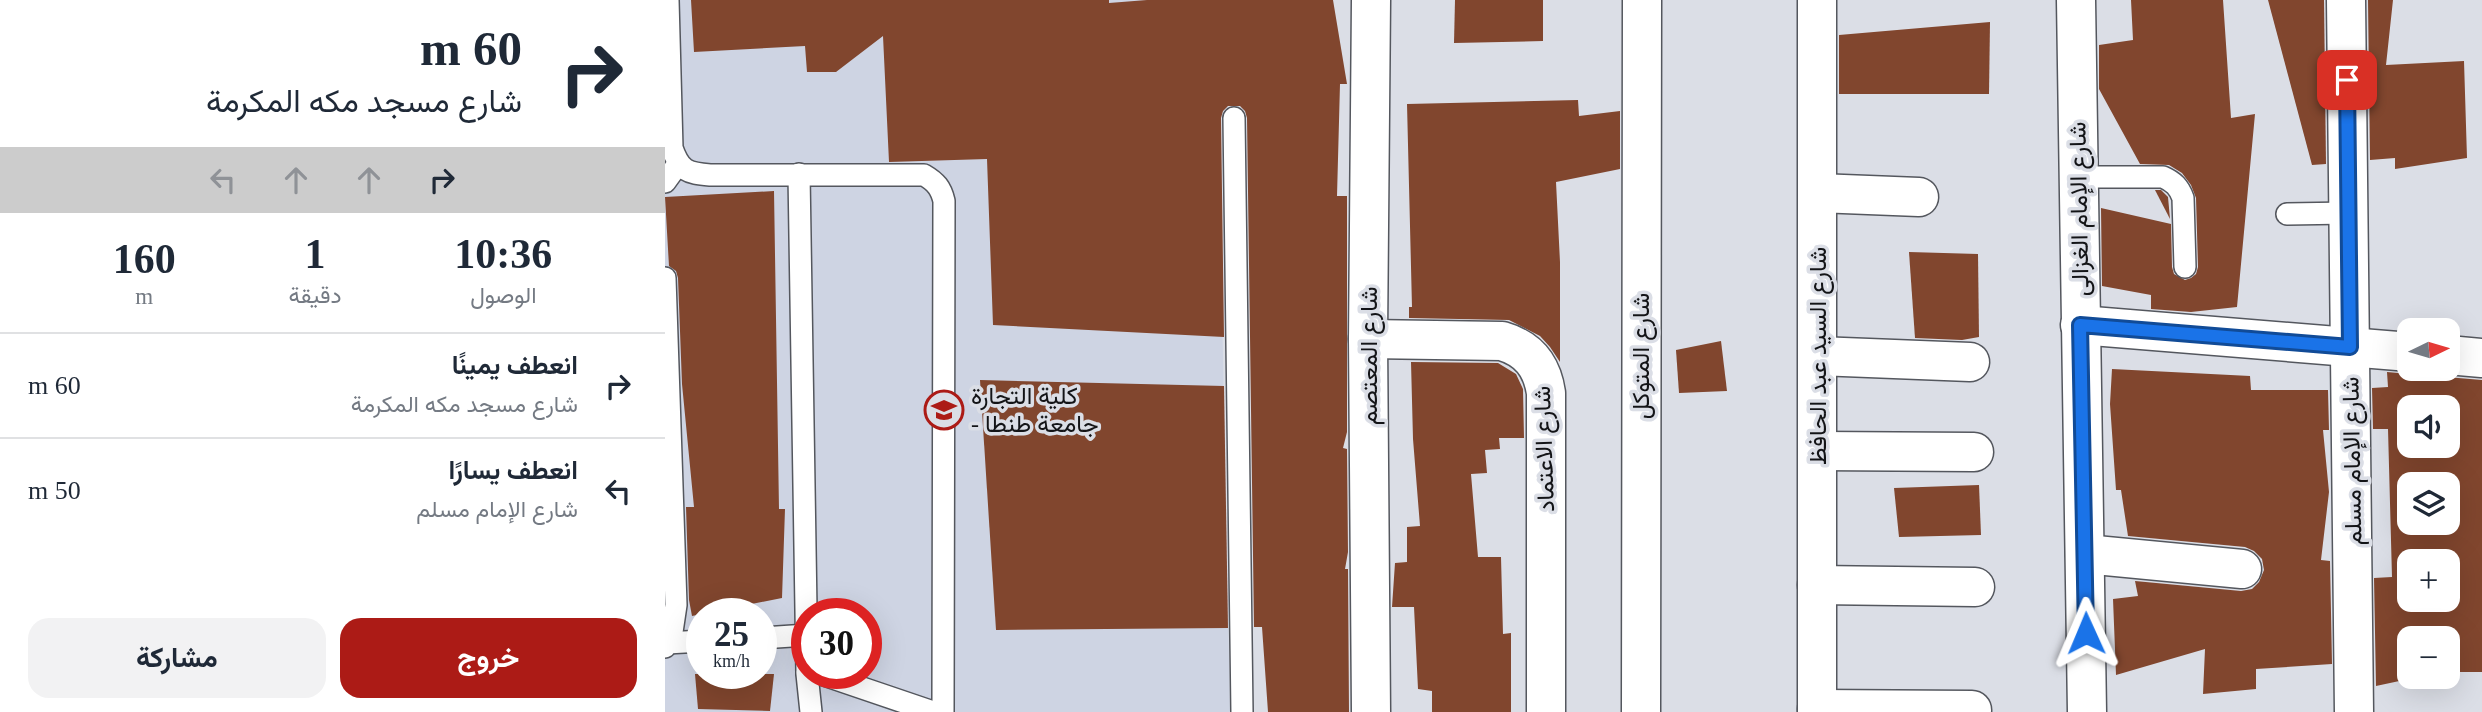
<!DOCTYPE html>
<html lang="ar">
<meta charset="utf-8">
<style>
:root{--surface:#fff;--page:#f2f2f3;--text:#1f2937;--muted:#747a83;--line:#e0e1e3;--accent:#ac1b16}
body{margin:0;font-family:"Times New Roman",Vazirmatn,serif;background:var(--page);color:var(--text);direction:rtl;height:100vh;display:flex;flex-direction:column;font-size:26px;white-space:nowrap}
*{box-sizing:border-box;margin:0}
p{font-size:23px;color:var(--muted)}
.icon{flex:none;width:38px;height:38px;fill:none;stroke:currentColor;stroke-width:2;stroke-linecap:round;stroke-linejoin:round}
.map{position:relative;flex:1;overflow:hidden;direction:ltr}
.drawer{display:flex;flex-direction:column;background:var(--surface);width:665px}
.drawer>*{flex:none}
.banner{background:#fff;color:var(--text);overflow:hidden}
.needle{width:46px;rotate:85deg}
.buttons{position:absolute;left:1732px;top:318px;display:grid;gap:14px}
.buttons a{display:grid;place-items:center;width:63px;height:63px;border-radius:14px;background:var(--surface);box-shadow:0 7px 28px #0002;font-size:35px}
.speed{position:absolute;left:21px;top:598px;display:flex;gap:14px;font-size:35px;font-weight:700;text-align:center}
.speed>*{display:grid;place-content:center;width:91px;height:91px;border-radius:50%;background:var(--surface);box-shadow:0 7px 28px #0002;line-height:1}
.speed small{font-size:18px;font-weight:400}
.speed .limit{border:10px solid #d22;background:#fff;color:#111}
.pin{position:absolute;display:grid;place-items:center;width:60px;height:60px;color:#fff;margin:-30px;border-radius:14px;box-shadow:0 4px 10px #0006}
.me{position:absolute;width:77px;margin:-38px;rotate:359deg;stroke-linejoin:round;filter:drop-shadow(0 0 5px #0008)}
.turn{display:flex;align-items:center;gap:24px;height:147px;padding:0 28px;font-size:32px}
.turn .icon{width:91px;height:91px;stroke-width:2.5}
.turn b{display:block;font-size:49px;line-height:60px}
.lanes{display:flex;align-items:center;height:66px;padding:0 28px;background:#0003;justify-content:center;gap:35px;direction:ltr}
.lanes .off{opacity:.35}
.eta{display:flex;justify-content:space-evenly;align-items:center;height:119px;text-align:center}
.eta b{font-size:42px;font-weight:700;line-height:49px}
.action{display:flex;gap:14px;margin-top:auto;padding:14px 28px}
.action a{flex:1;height:80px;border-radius:21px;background:var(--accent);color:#fff;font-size:28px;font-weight:700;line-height:80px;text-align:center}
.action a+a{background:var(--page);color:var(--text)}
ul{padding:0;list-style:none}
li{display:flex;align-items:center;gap:21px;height:105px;padding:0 28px;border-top:2px solid var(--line)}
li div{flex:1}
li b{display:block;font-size:26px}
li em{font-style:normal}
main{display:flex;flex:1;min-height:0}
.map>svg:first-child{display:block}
.built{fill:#ced4e3;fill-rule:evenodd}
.building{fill:#81462e;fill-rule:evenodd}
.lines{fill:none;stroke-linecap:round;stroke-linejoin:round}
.lane-casing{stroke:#54575e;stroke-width:24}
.street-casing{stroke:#54575e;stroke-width:41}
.lane{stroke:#fff;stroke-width:21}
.street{stroke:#fff;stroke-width:38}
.route-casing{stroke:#114b97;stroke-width:18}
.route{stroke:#1a73e8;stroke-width:12}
.labels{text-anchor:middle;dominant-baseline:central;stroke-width:7;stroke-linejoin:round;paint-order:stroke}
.street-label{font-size:24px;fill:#131417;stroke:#dbdee6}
.poi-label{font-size:24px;fill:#131417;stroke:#dbdee6;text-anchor:start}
</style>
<main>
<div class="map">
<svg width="1817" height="712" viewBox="0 0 1817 712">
<rect width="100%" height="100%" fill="#dbdee6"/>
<!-- built -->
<path class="built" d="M0,0h551l14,712h-565zM37,614h59v60h-59zM142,614h59v60h-59z"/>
<!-- building -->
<g class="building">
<polygon points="26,0 444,0 444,3 482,0 668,0 682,84 675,84 672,196 682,196 682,432 678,448 682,449 683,552 680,569 683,569 684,712 603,712 597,627 589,627 582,118 580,111 575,106 563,106 558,111 556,118 559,337 328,325 322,159 224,162 218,36 171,72 142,72 140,46 29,52"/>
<polygon points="790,0 878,0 878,41 789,43"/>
<polygon points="1466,0 1558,0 1566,118 1590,114 1572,307 1526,312 1486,309 1486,295 1437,286 1436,208 1506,224 1507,267 1509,274 1520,280 1526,278 1531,274 1533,267 1531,198 1526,185 1517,173 1504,165 1475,164 1434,89 1434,45 1468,40"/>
<polygon points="1603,0 1659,0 1661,164 1647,165"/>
<polygon points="1703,0 1728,0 1721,65 1799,61 1802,158 1730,169 1730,158 1705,160"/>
<polygon points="1325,22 1324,94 1174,94 1174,35"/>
<polygon points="913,100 914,116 955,111 955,169 891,182 895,262 895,362 885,347 875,336 844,320 744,318 744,307 747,307 742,104"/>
<polygon points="1490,190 1496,190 1503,197 1505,219"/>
<polygon points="109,191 114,509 120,509 117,598 27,616 24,600 21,507 29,507 17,384 13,278 11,271 4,266 0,197"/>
<polygon points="1244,252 1313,254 1314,337 1297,340 1250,338"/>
<polygon points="1056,341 1062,391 1014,393 1011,350"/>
<polygon points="746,362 833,363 851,374 858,389 859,438 834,438 835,449 820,450 822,473 806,474 813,557 836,557 838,634 846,633 846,712 767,712 767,691 753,689 749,607 727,607 730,563 742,562 742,527 755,526 748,439"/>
<polygon points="1447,369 1585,376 1586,390 1663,390 1664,430 1658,430 1664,492 1656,560 1665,561 1667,664 1591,669 1591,689 1538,694 1540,649 1451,675 1448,599 1473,596 1470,581 1576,591 1587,589 1594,582 1599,570 1597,559 1589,551 1580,547 1463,536 1456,490 1451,490 1445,404"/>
<path d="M1757,369h10l14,8 36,3v292h-34v-33h-38v33h-5l-1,8 -28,6 -2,-108 18,-1 -4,-148h-15l-1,-41 16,-1 -1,-15 22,2zM1745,408h38v38h-38zM1745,485h38v38h-38zM1745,562h38v38h-38z"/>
<polygon points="315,380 559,386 563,628 331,630"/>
<polygon points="1314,485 1316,535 1234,537 1229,488"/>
<polygon points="30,674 109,674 105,711 33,709"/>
</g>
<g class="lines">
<defs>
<g id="lane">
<path d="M3,0l4,148c8,23 15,25 38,27h214c12,7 17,13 20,26l-1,511"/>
<polyline points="569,118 577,712"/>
<polyline points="134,174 142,672"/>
<path d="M1413,177h85c11,5 16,10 20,21l2,69"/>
<polyline points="0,182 13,164"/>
<polyline points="1622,214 1684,213"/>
<polyline points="0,278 11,605 7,632 0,647"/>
<polyline points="96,638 142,635"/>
<polyline points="2,643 37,641"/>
<polyline points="142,674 146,712"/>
<polyline points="156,674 268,712"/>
</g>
<g id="street">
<polyline points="1152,0 1152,712"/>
<polyline points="1411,0 1422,712"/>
<polyline points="1681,0 1689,712"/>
<polyline points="1153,193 1254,197"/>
<polyline points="1415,325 1745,352"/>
<path d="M703,339l134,2c27,8 40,25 44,52v319"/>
<polyline points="1783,355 1817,358"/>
<polyline points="1153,356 1305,362"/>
<polyline points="1153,451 1309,452"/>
<polyline points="1420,554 1577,569"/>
<polyline points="1152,585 1310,587"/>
<polyline points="1152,709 1307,710"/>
<polyline points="706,712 703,339 706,0"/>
<polyline points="976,712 977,0"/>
</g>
</defs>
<!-- lane casing -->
<use href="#lane" class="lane-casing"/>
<!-- street casing -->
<use href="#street" class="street-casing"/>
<!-- lane -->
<use href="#lane" class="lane"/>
<!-- street -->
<use href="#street" class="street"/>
</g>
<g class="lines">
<defs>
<polyline id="route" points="1421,633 1415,325 1685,347 1682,80"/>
</defs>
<!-- route casing -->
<use href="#route" class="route-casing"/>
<!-- route -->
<use href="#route" class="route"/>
</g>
<!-- icons -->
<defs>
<symbol id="university-ring" viewBox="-11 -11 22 22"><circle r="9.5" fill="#dbdee6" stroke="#ac1b16" stroke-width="1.5"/><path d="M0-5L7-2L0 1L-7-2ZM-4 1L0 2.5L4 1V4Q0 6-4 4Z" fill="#ac1b16"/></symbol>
</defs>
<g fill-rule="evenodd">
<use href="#university-ring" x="257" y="388" width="44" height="44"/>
</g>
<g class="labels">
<!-- street labels -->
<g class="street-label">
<text transform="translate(1414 209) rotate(-91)">شارع الإمام الغزالى</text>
<text transform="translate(704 356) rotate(-90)">شارع المعتصم</text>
<text transform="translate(976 356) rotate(-90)">شارع المتوكل</text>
<text transform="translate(1153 356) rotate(-90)">شارع السيد عبد الحافظ</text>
<text transform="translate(879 449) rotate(-92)">شارع الاعتماد</text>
<text transform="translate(1687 461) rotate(-91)">شارع الإمام مسلم</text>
</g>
<!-- poi labels -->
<g class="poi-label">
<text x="306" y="396">كلية التجارة<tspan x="306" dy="28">- جامعة طنطا</tspan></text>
</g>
</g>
</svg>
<div class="buttons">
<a><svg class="needle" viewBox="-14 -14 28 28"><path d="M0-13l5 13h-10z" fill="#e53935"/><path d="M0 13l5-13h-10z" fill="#747a83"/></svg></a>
<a><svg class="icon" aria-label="sound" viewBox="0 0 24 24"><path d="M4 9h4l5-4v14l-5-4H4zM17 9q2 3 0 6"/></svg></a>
<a><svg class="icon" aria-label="layers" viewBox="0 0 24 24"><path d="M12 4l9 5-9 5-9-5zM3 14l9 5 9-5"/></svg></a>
<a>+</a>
<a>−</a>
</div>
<div class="speed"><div>25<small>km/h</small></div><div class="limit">30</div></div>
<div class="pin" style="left:1682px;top:80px;background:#d93025"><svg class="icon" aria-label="arrive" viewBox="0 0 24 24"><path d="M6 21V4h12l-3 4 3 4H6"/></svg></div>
<svg class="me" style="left:1421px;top:633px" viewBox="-20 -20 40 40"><path d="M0-17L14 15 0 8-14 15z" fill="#1a73e8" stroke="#fff" stroke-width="4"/></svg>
</div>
<section class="drawer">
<div class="banner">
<div class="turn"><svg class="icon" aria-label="right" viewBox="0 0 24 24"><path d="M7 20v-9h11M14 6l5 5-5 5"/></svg><div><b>60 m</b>شارع مسجد مكه المكرمة</div></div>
<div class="lanes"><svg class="icon off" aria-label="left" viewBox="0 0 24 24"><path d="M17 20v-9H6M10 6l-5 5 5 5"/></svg><svg class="icon off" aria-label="ahead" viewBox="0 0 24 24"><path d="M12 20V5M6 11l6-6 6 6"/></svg><svg class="icon off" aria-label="ahead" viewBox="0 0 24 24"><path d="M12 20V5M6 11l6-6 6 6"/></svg><svg class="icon" aria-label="right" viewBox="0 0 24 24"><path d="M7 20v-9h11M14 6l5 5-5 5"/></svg></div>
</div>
<div class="eta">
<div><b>10:36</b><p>الوصول</p></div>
<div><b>1</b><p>دقيقة</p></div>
<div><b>160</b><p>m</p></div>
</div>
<ul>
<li><svg class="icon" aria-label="right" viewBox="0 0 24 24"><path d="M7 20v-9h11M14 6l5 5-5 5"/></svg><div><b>انعطف يمينًا</b><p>شارع مسجد مكه المكرمة</p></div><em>60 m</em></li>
<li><svg class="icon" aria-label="left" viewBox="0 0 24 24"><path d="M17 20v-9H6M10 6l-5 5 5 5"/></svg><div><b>انعطف يسارًا</b><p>شارع الإمام مسلم</p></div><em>50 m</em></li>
</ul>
<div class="action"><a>خروج</a><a>مشاركة</a></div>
</section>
</main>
